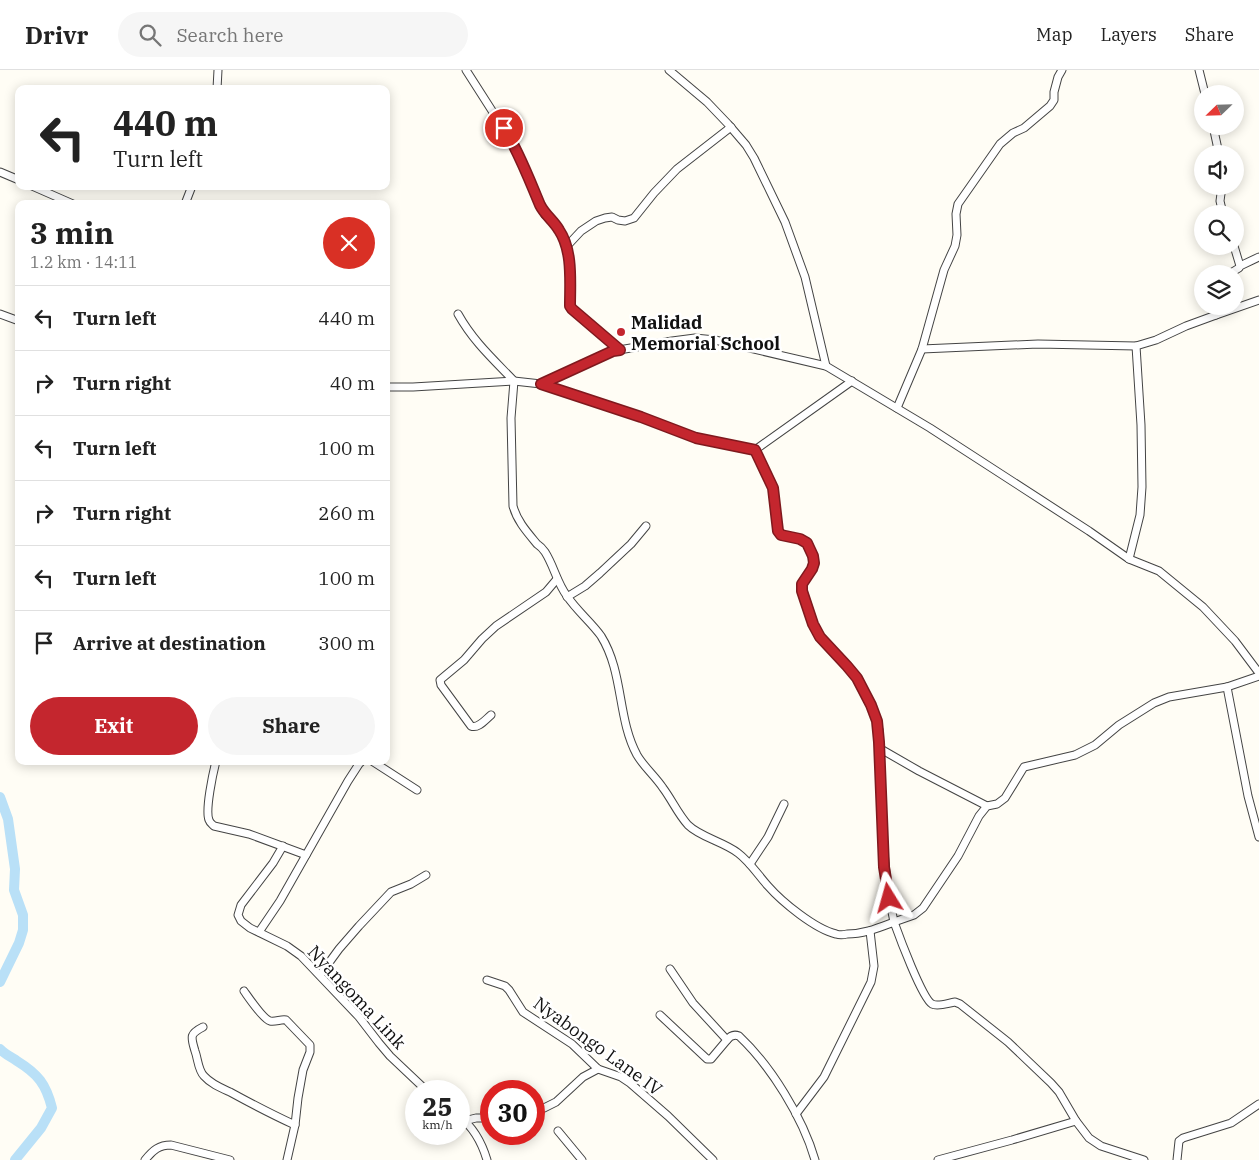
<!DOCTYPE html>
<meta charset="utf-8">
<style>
:root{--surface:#fff;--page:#f6f6f6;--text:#222;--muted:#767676;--line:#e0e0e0;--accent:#c4262e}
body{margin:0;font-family:"IBM Plex Serif",serif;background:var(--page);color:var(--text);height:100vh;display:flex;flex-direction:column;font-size:19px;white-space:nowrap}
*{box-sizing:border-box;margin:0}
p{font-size:16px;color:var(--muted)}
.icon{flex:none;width:28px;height:28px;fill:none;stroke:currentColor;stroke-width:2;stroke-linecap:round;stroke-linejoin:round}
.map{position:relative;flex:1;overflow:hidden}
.panel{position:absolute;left:15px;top:130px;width:375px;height:565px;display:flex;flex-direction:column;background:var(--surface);border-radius:10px;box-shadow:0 2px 12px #0003}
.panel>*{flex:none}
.top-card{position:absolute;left:15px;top:15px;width:375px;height:105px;border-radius:10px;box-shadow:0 2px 12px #0003;background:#fff;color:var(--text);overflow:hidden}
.needle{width:32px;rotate:247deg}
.fabs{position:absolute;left:1194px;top:15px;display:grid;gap:10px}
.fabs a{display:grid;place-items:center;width:50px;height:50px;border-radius:50%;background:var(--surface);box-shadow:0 2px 12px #0003;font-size:25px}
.speed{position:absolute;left:405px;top:1010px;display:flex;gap:10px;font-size:25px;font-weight:700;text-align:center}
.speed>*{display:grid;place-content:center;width:65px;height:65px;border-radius:50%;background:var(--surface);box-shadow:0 2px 12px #0003;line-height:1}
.speed small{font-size:12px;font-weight:400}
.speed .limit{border:8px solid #d22;background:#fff;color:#111}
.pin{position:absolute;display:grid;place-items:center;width:42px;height:42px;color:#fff;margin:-21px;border:2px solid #fff;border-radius:50%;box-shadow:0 1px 5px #0007}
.me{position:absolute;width:55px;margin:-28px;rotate:352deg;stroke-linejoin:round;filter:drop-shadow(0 0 4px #0008)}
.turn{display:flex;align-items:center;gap:18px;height:105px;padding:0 15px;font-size:22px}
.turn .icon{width:65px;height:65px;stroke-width:2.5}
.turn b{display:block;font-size:35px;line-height:42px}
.round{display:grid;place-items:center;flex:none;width:52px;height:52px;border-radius:26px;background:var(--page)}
.summary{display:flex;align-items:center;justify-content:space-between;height:85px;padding:0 15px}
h1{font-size:30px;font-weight:700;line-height:38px}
.button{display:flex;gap:10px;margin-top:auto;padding:10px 15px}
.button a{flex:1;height:58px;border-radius:30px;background:var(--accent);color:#fff;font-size:20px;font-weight:700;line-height:58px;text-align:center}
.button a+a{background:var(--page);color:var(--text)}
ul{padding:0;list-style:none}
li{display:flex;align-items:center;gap:15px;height:65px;padding:0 15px;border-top:1px solid var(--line)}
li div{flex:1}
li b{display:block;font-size:19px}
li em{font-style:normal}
header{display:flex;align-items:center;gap:30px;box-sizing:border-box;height:70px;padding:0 25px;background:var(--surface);border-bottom:1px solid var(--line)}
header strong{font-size:24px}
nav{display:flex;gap:28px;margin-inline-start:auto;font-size:18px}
.search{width:350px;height:45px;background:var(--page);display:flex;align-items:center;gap:12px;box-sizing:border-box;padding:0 18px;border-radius:28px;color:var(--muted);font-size:19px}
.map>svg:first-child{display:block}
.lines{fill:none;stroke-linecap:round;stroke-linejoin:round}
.river{stroke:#b9e0f7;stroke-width:10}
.street-casing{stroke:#444;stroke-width:9}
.street{stroke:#fff;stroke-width:7}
.route-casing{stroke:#7f191e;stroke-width:12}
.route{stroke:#c4262e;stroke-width:9}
.poi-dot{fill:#c4262e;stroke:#fff;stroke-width:2}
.labels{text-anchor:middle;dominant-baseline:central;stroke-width:5;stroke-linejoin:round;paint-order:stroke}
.poi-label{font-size:18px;font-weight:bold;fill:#111;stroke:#fff;text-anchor:start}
.street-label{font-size:18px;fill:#111;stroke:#fff}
</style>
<header>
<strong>Drivr</strong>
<div class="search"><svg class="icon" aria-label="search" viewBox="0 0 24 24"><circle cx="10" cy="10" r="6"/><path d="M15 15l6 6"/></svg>Search here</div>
<nav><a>Map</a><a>Layers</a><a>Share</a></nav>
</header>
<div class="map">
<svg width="1259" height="1090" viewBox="0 0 1259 1090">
<rect width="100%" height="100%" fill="#fffdf5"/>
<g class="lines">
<!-- river -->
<g class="river">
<polyline points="0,727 8,749 15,799 14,820 23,845 23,860 19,873 0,912"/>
<path d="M0,979c5,5 11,8 17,12 21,13 29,23 35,47l-11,20 -26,32"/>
</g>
<defs>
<g id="street">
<polyline points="466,0 512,72 536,123 541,137 545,145 554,152 560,161 564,169 570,195 570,236 572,239 620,280"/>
<polyline points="669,0 707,32 728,54 746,75 754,88 785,152 805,207 826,296"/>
<polyline points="1199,0 1205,24"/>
<polyline points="217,19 218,0"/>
<polyline points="1213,56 1219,84"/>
<polyline points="0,102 19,110"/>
<polyline points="32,116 73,134"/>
<polyline points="1222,116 1220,131 1223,144"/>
<polyline points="185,134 192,116"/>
<polyline points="1234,176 1240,196"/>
<polyline points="566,177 581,161 596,151 605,148 612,147 618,150 625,151 634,148 654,123 677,99 731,57"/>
<polyline points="1229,204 1239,198 1240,196 1259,187"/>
<polyline points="1213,236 1216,245"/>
<polyline points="0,244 19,251"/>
<path d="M458,244c15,27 35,45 56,67l-3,37 2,88c4,15 14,26 24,38 3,2 6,5 8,8 9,14 12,31 22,44 10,15 24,26 34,40 23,37 16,82 36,119 7,12 18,21 26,33 9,12 15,26 25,37 12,12 36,17 50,28 12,9 20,22 30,33 14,16 47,43 68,48 3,1 7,1 11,0 17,0 31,-6 47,-12 5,14 28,76 38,82 6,3 16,-1 23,-2l5,2 48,38 43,41 8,9 17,29 13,17 12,8 43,14"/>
<polyline points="922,279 1038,274 1136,276"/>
<polyline points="541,314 641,347 697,368 755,380 852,311"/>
<polyline points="386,317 413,317 514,311 541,314 613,281 672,271 695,268 715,270 826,296 930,358 1089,461 1129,489 1159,501 1203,537 1235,571 1259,603"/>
<polyline points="897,338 922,279 944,200 955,176 957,165 956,144 958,134 1000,74 1013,63 1024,58 1050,36 1054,30 1054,22 1058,7 1062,0"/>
<path d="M755,380l18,38 5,43 3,4c17,5 23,0 30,18 2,5 3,10 1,15 -2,5 -8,10 -10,16 -2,9 8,32 11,40 7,18 22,28 34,41 15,17 27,42 32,65 3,64 1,129 15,192l20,-7 9,-7 35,-52 21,-40 8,-10 10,-2 8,-6 19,-31 51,-12 20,-10 24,-20 35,-22 15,-6 58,-10 32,-11"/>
<polyline points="1129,489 1140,445 1142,417 1141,355 1136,276 1156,270 1186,256 1216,245 1259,230"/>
<polyline points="567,527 585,516 600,503 631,474 646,456"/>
<polyline points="1227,617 1248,726 1259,767"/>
<path d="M491,645c-6,5 -13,14 -20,11l-30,-41 -1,-5 24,-20 18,-21 14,-13 50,-34 11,-13"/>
<polyline points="879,678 919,701 987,736"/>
<path d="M216,691c-3,12 -11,49 -7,59 1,3 3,4 5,6l35,8 57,21"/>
<polyline points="372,691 417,720"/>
<polyline points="283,776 273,793 241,835 238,845 241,851 250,858 287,876 301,886 359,947 379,973 390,986 427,1021"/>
<polyline points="750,794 768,767 784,734"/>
<polyline points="259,862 280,831 348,711 359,694 362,691"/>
<path d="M670,899l23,34 34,37c3,-4 7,-6 12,-4 32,30 64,82 76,124"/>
<polyline points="320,905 339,879 359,856 391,822 411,814 426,805"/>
<polyline points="487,910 505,916 509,920 523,942 572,974 598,999 621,1007 630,1013 668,1046 713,1090"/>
<path d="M244,921c5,7 19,28 26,30 6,1 11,-2 16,-1l24,25v7l-7,18 -5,28 -3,27 -8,35"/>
<polyline points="660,945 707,989 711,989 727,970"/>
<path d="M203,957c-14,7 -12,10 -8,24 3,8 3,19 9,25 7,8 17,12 26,16 22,12 43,23 65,33"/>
<polyline points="534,1043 556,1032 583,1007 598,999"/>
<polyline points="796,1044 824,1007 871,912 874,896 870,861"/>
<path d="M459,1046c14,11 23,27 28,44"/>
<polyline points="464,1051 476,1048 491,1048"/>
<polyline points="558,1061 582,1090"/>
<path d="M145,1090c8,-10 14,-15 26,-15l59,15"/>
<polyline points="938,1090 1012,1070 1076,1051"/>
<polyline points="1177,1090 1179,1071 1183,1068 1231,1053 1259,1034"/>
</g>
</defs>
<!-- street casing -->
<use href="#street" class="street-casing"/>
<!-- street -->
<use href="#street" class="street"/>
</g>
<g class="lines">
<defs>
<path id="route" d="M504,58c15,24 25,51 36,77 5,10 14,16 19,25 14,21 11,51 11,76l2,3 48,41 -7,1 -72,33 100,33 55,21 59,12 18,38 5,43 3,4 19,4 7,4 6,13 1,7 -2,6 -10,15v7l11,33 7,13 27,29 10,12 14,27 6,16 2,21 5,125 5,31"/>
</defs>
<!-- route casing -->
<use href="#route" class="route-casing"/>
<!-- route -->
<use href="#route" class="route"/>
</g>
<!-- markers -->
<circle class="poi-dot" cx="621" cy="262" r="5"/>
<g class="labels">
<!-- poi labels -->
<g class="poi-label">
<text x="631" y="252">Malidad<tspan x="631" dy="21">Memorial School</tspan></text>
</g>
<!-- street labels -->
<g class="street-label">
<text transform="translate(357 927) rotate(47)">Nyangoma Link</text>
<text transform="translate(598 976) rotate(36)">Nyabongo Lane IV</text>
</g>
</g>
</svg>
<div class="fabs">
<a><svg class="needle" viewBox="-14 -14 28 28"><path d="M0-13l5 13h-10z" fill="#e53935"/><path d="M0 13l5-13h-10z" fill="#767676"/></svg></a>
<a><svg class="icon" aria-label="sound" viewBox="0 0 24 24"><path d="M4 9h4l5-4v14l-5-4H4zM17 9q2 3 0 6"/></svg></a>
<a><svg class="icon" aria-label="search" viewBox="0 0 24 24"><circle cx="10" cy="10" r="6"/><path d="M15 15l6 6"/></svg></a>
<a><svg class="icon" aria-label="layers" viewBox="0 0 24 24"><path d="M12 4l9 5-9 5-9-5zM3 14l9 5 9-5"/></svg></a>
</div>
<div class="speed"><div>25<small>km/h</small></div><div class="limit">30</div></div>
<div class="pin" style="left:504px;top:58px;background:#d93025"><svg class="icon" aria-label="arrive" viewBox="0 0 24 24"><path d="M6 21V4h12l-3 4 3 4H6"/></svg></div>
<svg class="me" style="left:889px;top:828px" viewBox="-20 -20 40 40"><path d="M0-17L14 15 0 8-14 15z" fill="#c4262e" stroke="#fff" stroke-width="4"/></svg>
<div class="top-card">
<div class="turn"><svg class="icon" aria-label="left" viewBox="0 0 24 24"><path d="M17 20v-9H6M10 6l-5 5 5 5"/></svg><div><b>440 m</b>Turn left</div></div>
</div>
<section class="panel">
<div class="summary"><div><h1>3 min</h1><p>1.2 km · 14:11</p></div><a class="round" style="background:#d93025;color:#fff"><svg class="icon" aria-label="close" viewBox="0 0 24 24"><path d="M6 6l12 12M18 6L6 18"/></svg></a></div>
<ul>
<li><svg class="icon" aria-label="left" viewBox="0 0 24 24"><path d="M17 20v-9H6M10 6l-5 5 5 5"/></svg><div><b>Turn left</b></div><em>440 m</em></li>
<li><svg class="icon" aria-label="right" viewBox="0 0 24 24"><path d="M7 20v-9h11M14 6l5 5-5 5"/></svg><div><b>Turn right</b></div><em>40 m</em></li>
<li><svg class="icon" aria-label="left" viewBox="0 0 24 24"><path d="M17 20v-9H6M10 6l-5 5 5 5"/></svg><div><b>Turn left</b></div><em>100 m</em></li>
<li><svg class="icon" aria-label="right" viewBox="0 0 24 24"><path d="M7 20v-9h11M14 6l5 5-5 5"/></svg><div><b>Turn right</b></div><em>260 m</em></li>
<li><svg class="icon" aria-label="left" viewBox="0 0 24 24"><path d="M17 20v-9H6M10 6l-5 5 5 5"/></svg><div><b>Turn left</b></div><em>100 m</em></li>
<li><svg class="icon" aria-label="arrive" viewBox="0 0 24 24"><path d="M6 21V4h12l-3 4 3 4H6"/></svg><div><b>Arrive at destination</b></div><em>300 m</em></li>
</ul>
<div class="button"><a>Exit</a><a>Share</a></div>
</section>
</div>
